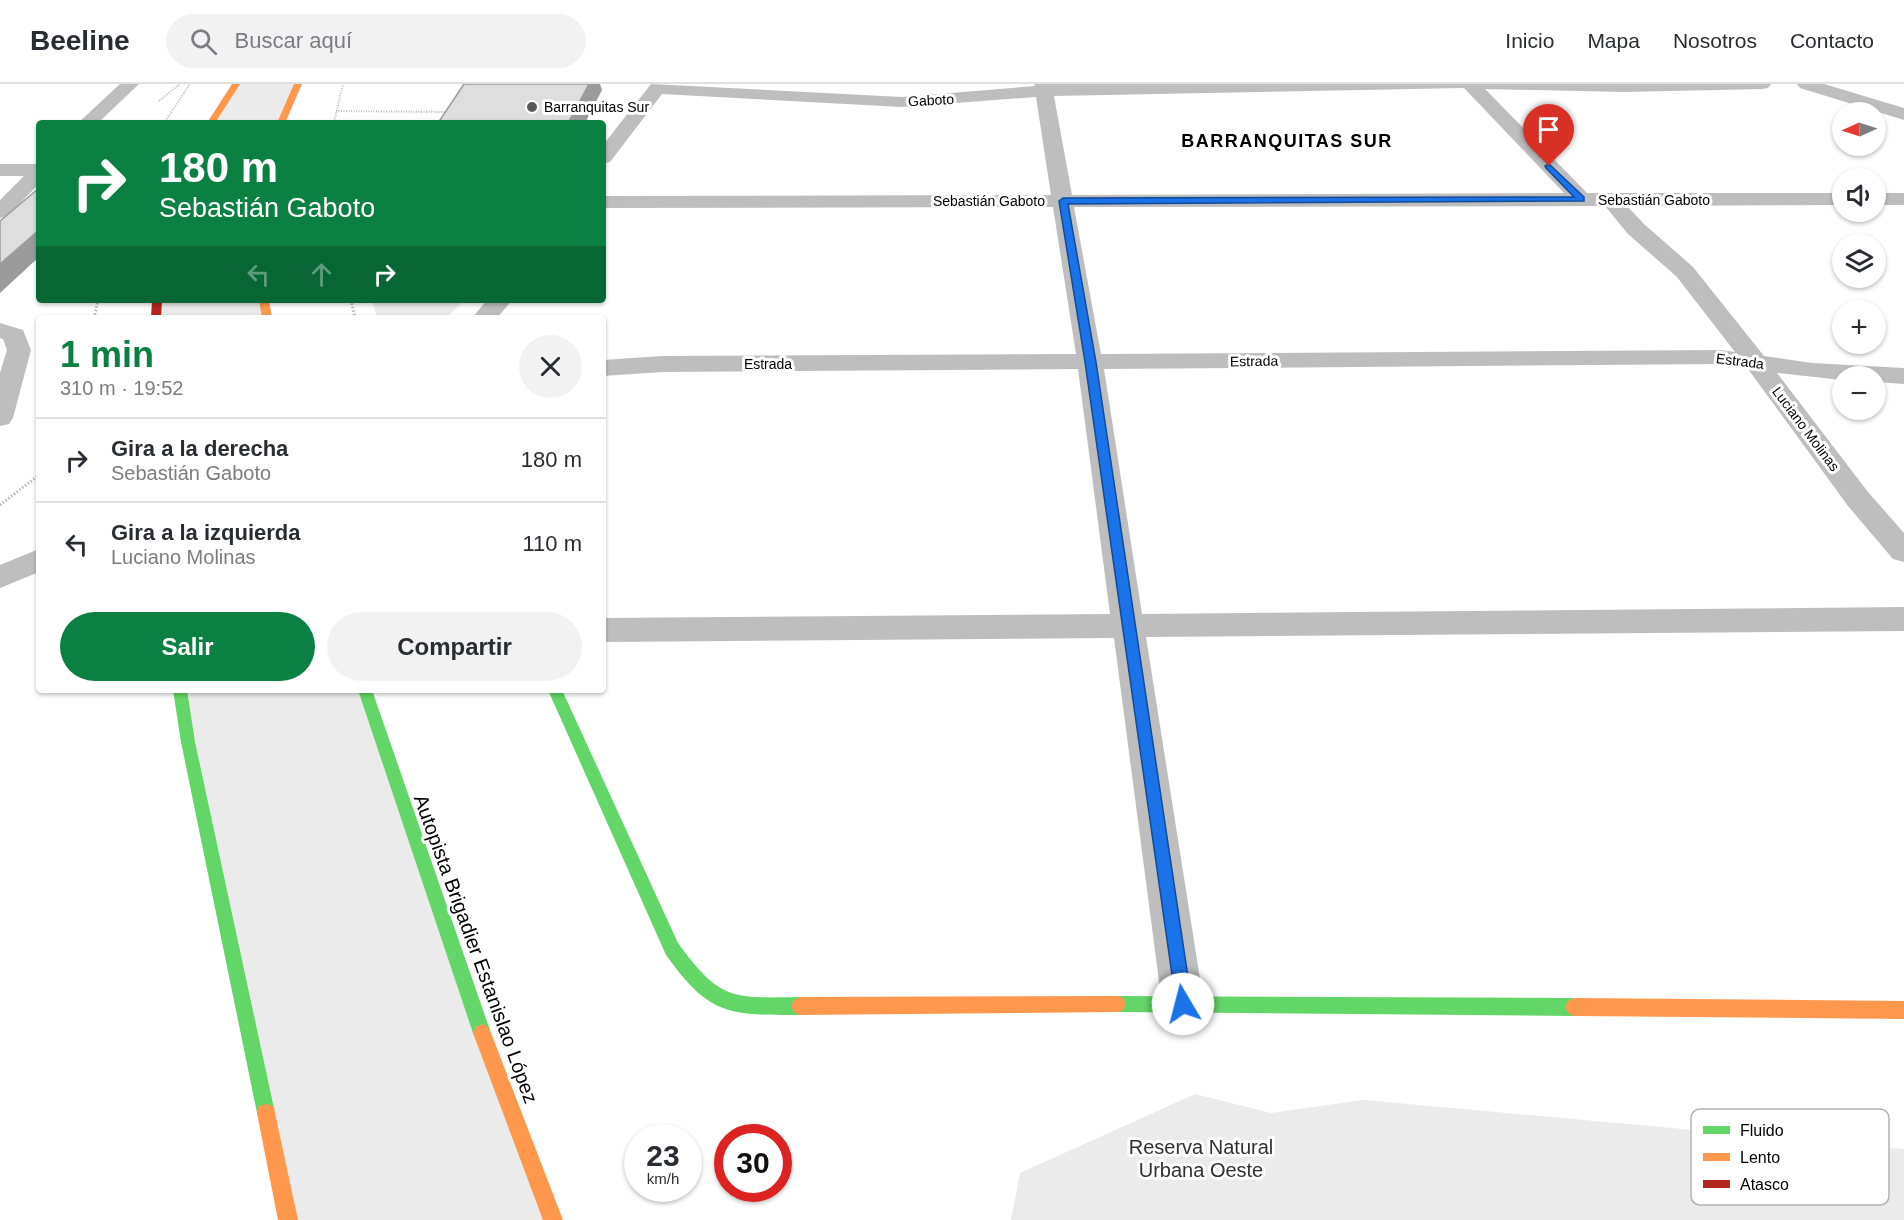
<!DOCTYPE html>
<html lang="es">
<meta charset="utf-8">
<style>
:root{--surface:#fff;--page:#f2f2f3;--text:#2b2b33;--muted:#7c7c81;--line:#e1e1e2;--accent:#0b8043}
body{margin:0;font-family:Arial,sans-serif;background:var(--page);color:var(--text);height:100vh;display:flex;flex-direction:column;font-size:22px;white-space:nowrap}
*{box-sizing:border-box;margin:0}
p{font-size:20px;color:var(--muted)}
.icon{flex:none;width:33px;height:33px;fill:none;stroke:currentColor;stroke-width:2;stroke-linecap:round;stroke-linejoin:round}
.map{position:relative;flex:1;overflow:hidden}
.side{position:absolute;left:36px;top:231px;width:570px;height:378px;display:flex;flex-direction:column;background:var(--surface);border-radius:6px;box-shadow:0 2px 4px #0004}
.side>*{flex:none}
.guide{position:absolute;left:36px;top:36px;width:570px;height:183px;border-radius:6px;box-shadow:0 2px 4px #0004;background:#0b8043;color:#fff;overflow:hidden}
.needle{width:39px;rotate:267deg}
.tools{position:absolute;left:1832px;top:18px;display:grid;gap:12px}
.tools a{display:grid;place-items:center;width:54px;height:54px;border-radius:50%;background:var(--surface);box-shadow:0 2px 4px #0004;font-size:30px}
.speed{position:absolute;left:624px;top:1040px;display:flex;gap:12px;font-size:30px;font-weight:700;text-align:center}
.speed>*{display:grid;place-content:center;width:78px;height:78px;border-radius:50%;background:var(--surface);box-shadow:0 2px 4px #0004;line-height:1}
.speed small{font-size:15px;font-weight:400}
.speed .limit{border:9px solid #d22;background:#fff;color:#111}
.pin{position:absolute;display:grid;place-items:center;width:51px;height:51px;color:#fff;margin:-62px -26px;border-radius:50% 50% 50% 0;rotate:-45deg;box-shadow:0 0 6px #0007}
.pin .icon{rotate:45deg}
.me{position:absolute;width:66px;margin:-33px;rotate:352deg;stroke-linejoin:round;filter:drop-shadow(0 0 4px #0008)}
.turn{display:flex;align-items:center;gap:21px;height:126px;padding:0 24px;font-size:27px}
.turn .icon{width:78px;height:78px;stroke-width:2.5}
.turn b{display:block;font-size:42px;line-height:51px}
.lanes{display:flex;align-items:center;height:57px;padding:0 24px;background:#0003;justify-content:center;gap:30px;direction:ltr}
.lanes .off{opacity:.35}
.round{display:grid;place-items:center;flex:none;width:63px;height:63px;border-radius:32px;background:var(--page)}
.headline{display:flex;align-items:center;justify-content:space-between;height:102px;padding:0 24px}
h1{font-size:36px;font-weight:600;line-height:45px;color:var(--accent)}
.cta{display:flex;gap:12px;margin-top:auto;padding:12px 24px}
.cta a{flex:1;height:69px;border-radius:36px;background:var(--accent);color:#fff;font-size:24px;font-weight:600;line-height:69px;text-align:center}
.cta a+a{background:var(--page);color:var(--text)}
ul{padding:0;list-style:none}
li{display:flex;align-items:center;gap:18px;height:84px;padding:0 24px;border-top:2px solid var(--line)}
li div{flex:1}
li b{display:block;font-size:22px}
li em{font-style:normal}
header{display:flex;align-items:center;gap:36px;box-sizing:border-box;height:84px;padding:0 30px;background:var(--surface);border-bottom:2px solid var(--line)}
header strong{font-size:28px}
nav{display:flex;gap:33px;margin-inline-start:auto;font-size:21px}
.search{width:420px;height:54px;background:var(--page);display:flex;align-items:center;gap:15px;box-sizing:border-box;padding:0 21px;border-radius:33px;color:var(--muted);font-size:22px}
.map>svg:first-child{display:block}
.green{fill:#ebebeb}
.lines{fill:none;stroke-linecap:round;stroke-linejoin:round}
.path-far1{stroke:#b9b9b9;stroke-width:2;stroke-dasharray:1 1.5;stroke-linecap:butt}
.path{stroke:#b9b9b9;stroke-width:3;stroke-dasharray:1.5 2;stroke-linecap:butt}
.street{fill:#bebebe;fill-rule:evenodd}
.fast{fill:#63d668;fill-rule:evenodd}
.slow{fill:#ff974d;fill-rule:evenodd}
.jam{fill:#b3261e;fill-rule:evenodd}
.shaded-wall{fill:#9b9b9b}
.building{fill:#dedede;stroke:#9b9b9b;stroke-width:1.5}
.route{fill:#1a73e8;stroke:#114b97;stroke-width:1.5}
.poi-dot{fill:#595959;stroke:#fff;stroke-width:2}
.labels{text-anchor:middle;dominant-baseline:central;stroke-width:6;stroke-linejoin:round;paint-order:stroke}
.far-street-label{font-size:14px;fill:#000;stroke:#fff}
.far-poi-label{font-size:14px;fill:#000;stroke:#fff;text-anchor:start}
.far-district-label{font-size:18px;font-weight:bold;letter-spacing:1.5px;fill:#000;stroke:#fff}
.near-street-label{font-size:20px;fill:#000;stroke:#fff}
.near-park-label{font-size:20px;fill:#313131;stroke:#fff}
.key{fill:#fff;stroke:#b2b2b2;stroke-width:1.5}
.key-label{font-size:16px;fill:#000}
</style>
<header>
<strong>Beeline</strong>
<div class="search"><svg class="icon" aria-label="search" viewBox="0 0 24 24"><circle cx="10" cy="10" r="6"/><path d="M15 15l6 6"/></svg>Buscar aquí</div>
<nav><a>Inicio</a><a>Mapa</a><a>Nosotros</a><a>Contacto</a></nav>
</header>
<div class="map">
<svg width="1904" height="1136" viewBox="0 0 1904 1136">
<rect width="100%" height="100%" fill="#fff"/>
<!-- green -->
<g class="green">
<polygon points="236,0 298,0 281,39 211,39"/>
<polygon points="157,216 264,216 267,234 156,234"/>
<polygon points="371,216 465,216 446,234 378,234"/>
<polygon points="180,606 365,606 553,1136 288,1136"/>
<polygon points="1195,1010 1271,1029 1363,1016 1904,1065 1904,1136 1011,1136 1020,1089"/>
</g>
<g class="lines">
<!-- path-far1 -->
<g class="path-far1">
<polyline points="159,17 180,0"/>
<polyline points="336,27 450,28"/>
<polyline points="164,39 190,0"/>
<polyline points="334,39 343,0"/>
</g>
<!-- path -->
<g class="path">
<polyline points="351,216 355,234"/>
<polyline points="94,234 98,216"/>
<polyline points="0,421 39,391"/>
</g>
<!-- street -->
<g class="street">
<polygon points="120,0 139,0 98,39 78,39"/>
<path d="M651,0l251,13 133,-11 -1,-2h737l-3,4 -6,1 -138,3 -139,-3 102,104h255v12l-215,1 17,18 49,43 71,89 48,7 92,5v16l-29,-2v-6h-33v4l-65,-7 91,119 36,41v29l-11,-3 -45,-53 -100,-137 -27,-5 -617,5 38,245 762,-7v24l-758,6 58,367 -6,15 -15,6 -15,-6 -6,-15 -48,-366 -511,4v-24l507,-4 -32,-245 -416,3 -59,4v-16l59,-4 414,-2 -23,-147 -450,1v-12l448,-1 -15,-98 -134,10 -240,-13 -52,68 -7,2v-19zM1464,4l100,105 -492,2 -18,-99zM1605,122l23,28 49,43 58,75 -14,-2 -620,4 -27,-147z"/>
<polygon points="1797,0 1824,0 1904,24 1904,36 1800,4"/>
<polygon points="0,80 39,80 39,100 7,132 0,134 0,116 24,92 0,92"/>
<rect x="1875" y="109" width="29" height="12"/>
<polygon points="487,216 512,216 497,234 472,234"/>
<polygon points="0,239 23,246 31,266 13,334 9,340 0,342 0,289 7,266 3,255 0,254"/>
<polygon points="39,465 39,488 0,504 0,481"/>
</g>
<!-- fast -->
<g class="fast">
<polygon points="173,606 187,606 195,658 275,1029 273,1036 266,1038 259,1036 257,1029 181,658"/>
<polygon points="358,606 372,606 491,949 488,955 482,958 476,955 473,949"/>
<path d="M548,606h14l116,253c42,58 54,55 122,54l6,3 3,6 -3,6 -6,3c-72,0 -90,1 -134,-60z"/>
<polygon points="1117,912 1574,914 1580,917 1583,923 1580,929 1574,932 1117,928 1111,926 1108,920 1111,914"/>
</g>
<!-- slow -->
<g class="slow">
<polygon points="232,0 240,0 215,39 207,39"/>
<polygon points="294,0 302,0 285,39 277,39"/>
<polygon points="259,216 269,216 272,234 262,234"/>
<polygon points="1117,912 1123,914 1126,920 1123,926 1117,928 800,931 794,928 791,922 794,916 800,913"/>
<polygon points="1574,914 1904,917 1904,935 1574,932 1568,929 1565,923 1568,917"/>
<polygon points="482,940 488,943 491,949 563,1136 543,1136 473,949 476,943"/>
<polygon points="266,1020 273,1022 275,1029 298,1136 278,1136 257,1029 259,1022"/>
</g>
<!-- jam -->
<polygon class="jam" points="152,216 162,216 161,234 151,234"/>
</g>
<!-- shaded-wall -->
<g class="shaded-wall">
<polygon points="588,0 600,0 602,6 585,39 568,39"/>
<polygon points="39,146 39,173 0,209 0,180"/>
</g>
<!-- building -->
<g class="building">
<polygon points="464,0 589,0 568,39 438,39"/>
<polygon points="39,104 39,146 0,180 0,137"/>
</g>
<!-- route -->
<polygon class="route" points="1549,80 1584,113 1584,117 1068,120 1096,278 1192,920 1189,926 1183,928 1177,926 1085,278 1059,117 1063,114 1574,113 1546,84 1545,82"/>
<!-- markers -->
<circle class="poi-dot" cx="532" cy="23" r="6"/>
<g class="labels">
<!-- far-street labels -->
<g class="far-street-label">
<text transform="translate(931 16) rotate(-3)">Gaboto</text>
<text x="1654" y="116">Sebastián Gaboto</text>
<text x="989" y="117">Sebastián Gaboto</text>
<text transform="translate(1254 277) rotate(-1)">Estrada</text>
<text transform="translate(1740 277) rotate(7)">Estrada</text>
<text x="768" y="280">Estrada</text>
<text transform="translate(1806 345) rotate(53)">Luciano Molinas</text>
</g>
<!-- far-poi labels -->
<g class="far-poi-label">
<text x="544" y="23">Barranquitas Sur</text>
</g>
<!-- far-district labels -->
<g class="far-district-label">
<text x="1287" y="57">BARRANQUITAS SUR</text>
</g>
<!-- near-street labels -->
<g class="near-street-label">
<text transform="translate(476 865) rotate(70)">Autopista Brigadier Estanislao López</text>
</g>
<!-- near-park labels -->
<g class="near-park-label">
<text x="1201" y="1063">Reserva Natural<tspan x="1201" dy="23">Urbana Oeste</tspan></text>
</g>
</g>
<!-- legend -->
<rect x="1691" y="1025" width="198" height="96" rx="9" class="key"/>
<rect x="1703" y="1042" width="27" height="8" fill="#63d668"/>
<rect x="1703" y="1069" width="27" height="8" fill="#ff974d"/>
<rect x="1703" y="1096" width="27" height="8" fill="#b3261e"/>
<g class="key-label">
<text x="1740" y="1052">Fluido</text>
<text x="1740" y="1079">Lento</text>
<text x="1740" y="1106">Atasco</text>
</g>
</svg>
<div class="tools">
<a><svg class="needle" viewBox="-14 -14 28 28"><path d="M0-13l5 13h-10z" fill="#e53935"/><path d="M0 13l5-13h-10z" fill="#7c7c81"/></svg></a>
<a><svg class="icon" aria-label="sound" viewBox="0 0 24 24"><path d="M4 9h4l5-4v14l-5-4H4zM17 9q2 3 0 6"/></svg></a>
<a><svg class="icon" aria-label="layers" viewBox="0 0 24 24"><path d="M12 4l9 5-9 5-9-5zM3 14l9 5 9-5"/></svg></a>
<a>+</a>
<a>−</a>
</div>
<div class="speed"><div>23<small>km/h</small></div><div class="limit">30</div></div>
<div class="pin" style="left:1549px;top:82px;background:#d93025"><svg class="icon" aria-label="arrive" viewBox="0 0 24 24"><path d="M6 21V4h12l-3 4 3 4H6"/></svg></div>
<svg class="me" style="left:1183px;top:920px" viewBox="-20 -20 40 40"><circle r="19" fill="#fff"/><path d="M0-13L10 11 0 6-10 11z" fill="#1a73e8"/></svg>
<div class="guide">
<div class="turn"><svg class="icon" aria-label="right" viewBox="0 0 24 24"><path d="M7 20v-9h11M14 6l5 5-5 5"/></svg><div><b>180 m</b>Sebastián Gaboto</div></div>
<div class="lanes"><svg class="icon off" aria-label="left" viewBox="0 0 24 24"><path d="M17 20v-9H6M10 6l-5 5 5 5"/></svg><svg class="icon off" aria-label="ahead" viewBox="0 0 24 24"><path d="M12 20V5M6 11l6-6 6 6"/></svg><svg class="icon" aria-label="right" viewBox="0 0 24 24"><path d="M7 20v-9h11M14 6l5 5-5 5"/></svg></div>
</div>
<section class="side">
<div class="headline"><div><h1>1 min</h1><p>310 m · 19:52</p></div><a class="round"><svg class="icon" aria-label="close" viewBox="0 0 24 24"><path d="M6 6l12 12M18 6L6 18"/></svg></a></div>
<ul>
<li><svg class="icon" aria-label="right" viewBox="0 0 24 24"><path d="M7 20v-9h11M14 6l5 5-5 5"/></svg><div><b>Gira a la derecha</b><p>Sebastián Gaboto</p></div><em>180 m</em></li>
<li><svg class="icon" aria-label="left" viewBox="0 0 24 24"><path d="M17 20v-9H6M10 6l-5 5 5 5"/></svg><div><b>Gira a la izquierda</b><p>Luciano Molinas</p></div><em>110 m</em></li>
</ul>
<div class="cta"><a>Salir</a><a>Compartir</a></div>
</section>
</div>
